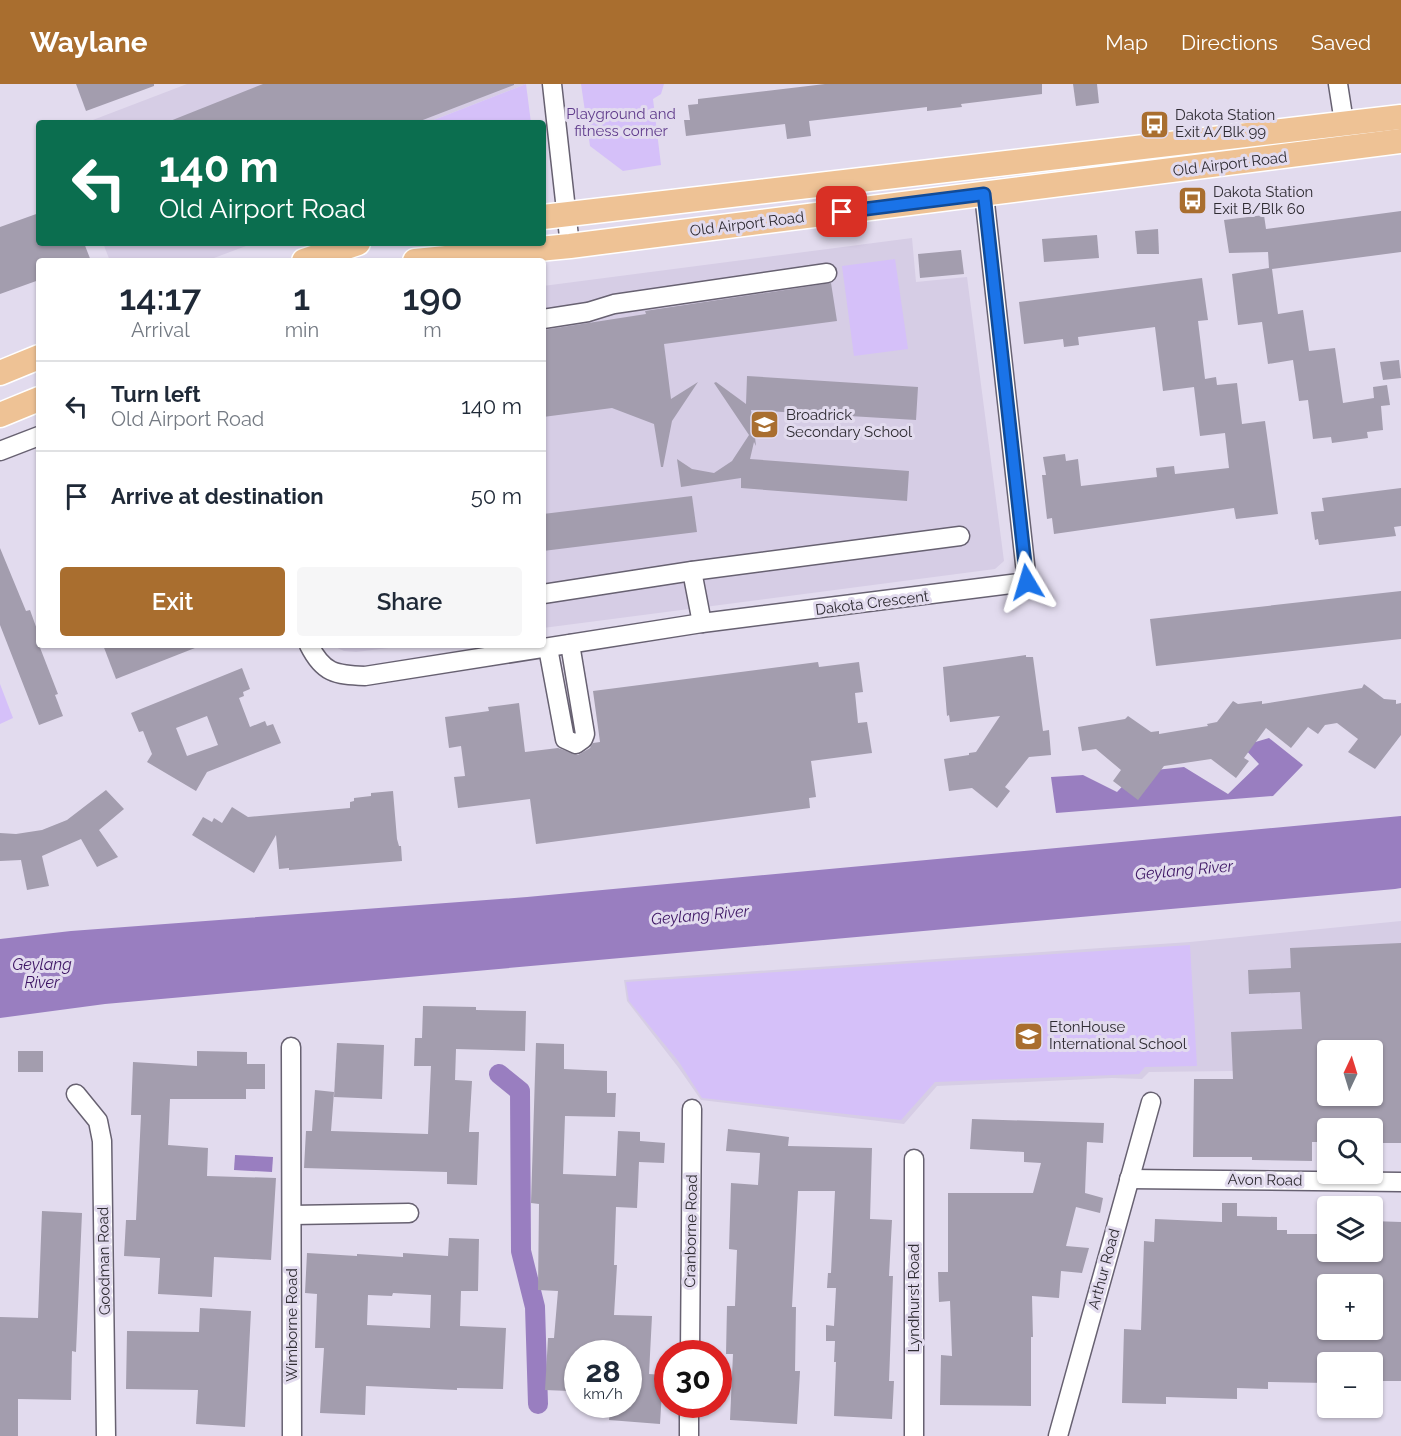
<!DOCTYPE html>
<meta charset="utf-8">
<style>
:root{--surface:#fff;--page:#f6f6f7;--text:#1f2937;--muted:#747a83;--line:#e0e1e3;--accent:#a96e2f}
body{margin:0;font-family:Raleway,sans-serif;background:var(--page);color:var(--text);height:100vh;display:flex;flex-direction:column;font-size:22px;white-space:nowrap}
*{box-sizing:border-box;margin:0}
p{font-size:20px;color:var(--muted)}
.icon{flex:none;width:33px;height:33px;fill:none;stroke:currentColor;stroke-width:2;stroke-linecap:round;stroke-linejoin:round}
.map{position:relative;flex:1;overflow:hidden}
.sheet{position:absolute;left:36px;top:174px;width:510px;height:390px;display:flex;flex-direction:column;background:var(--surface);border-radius:6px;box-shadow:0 2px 4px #0004}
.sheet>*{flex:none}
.top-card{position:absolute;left:36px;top:36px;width:510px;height:126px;border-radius:6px;box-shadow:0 2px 4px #0004;background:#0b6e4f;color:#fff;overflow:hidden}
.needle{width:39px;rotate:4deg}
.fabs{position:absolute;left:1317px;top:956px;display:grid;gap:12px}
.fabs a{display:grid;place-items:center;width:66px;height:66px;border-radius:6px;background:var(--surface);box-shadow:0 2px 4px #0004;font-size:30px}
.speed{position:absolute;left:564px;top:1256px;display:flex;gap:12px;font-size:30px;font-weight:700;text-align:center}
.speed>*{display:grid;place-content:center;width:78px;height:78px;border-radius:50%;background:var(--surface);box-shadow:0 2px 4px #0004;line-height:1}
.speed small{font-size:15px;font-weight:400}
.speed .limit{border:9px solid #d22;background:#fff;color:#111}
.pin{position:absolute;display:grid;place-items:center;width:51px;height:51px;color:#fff;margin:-26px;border-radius:12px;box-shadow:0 3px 9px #0006}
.me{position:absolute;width:66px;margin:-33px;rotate:353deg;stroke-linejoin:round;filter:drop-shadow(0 0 4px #0008)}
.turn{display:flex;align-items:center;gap:21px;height:126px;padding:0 24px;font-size:27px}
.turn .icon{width:78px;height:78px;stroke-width:2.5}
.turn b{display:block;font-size:42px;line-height:51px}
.eta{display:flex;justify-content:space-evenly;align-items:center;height:102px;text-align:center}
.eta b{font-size:36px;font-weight:600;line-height:42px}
.action{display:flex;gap:12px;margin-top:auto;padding:12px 24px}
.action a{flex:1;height:69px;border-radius:6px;background:var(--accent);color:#fff;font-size:24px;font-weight:600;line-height:69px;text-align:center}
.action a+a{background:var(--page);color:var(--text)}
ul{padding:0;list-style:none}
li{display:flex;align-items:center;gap:18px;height:90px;padding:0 24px;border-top:2px solid var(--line)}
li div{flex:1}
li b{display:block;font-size:22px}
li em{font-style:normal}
header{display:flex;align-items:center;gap:36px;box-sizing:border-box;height:84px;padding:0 30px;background:var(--accent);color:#fff}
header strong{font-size:28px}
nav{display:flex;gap:33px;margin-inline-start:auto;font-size:21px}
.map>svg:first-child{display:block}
.built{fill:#d6cde5}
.green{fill:#d5c0f9}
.water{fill:#997ec0}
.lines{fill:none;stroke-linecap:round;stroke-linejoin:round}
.canal{stroke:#997ec0;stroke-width:20}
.building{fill:#a39dae;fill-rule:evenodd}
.minor-casing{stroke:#676171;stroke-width:21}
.major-casing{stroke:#fff;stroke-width:27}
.minor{stroke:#fff;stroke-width:18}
.major{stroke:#eec295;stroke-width:24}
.route-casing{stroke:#114b97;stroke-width:15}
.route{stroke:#1a73e8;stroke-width:10}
.labels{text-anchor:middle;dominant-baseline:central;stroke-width:6;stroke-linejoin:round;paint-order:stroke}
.park-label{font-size:15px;fill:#603c8c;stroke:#e2dbee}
.poi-label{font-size:15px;fill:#2f2c33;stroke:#e2dbee;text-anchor:start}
.street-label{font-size:15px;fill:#2f2c33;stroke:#e2dbee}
.water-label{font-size:16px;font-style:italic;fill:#3c1463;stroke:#e2dbee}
</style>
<header>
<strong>Waylane</strong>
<nav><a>Map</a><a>Directions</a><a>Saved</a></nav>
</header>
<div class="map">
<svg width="1401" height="1352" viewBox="0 0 1401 1352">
<rect width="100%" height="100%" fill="#e2dbee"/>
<!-- built -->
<g class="built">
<polygon points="187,0 526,0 426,39 85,39"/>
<polygon points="912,154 916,198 967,193 1004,477 995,485 543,544 543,202"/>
<polygon points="103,159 254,159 206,177 110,177"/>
<polygon points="331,561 413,561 356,568 344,567"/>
<polygon points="1401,837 1401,985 1373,986 1372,966 1328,966 1327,986 1149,988 1142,995 1112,994 937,1002 904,1040 701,1016 678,983 627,917 624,896 1190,858"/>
</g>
<!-- green -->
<g class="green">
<polygon points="526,0 531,39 426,39"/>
<polygon points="581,0 664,0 661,10 653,15 661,81 623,87 590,62"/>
<polygon points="895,175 908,265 854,272 842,182"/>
<polygon points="0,600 13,634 0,640"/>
<polygon points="1190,861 1197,982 1145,983 1139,990 935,998 901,1036 702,1014 679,978 629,917 626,898"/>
</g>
<!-- water -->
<g class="water">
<polygon points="1269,654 1303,681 1273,712 1056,729 1051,693 1083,691 1117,708 1136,688 1184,683 1228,710 1259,680 1242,662"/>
<polygon points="1401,732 1401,804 1395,805 105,920 0,934 0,855 71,847 527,813"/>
<polygon points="235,1071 273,1073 272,1088 234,1086"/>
</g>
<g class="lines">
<!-- canal -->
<polyline class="canal" points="499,990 520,1007 521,1167 535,1223 538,1320"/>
</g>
<!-- building -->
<g class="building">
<polygon points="76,0 154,0 154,2 86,27"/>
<polygon points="263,0 514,0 514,1 415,39 165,39"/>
<polygon points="825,0 1042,0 1042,10 961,20 962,23 927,27 927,23 809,37 811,52 787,55 785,40 686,52 684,36 690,36 688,21 698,20 698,15"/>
<polygon points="1073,0 1097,0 1099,19 1076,22"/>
<polygon points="1401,127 1401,168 1272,185 1278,230 1303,226 1309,267 1335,264 1343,319 1374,314 1373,303 1387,301 1390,321 1381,322 1383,346 1367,348 1368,354 1332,359 1331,353 1313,355 1308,316 1299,317 1293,276 1268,280 1262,238 1238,241 1232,190 1269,184 1268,168 1229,169 1224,136 1264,131 1266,145"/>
<polygon points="39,129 39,159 84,159 91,177 39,177 39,196 0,210 0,143"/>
<polygon points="1158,145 1159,170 1137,170 1135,147"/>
<polygon points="1097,151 1099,174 1044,178 1042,155"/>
<polygon points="961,166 964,190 920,194 918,170"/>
<polygon points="1202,194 1208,236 1198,237 1205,295 1216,293 1217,301 1237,299 1242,340 1265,337 1278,430 1236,435 1234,424 1054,450 1052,434 1047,435 1042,391 1046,391 1043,373 1065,370 1066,377 1078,375 1081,402 1157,393 1156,384 1174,382 1175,390 1229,384 1225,349 1200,352 1194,303 1163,307 1155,243 1078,253 1079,261 1064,263 1063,255 1024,260 1019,218"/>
<polygon points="831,199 837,237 664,260 671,315 698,298 672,337 663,383 661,383 654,340 612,324 543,333 543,246 646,230 645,227"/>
<polygon points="1399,276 1401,294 1383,296 1380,278"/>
<polygon points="747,292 918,303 916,336 751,326 754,344 756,340 758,341 755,353 756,362 754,358 750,375 909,387 907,417 741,404 741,394 681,403 677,375 692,385 714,389 732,377 749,351 714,299 716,298 746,320"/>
<polygon points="1401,404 1401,442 1394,443 1396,452 1319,461 1318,455 1315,456 1311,428 1324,427 1322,414"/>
<polygon points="692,412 697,448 543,467 543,430"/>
<polygon points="0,464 26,527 30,526 39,551 39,561 58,610 55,611 63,632 39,641 0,541"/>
<polygon points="1401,507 1401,555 1156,582 1150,535"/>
<polygon points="103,561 200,561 200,562 116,595"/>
<polygon points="1026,571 1026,573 1033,573 1043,647 1049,646 1051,671 1029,673 1005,703 1010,707 997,724 972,704 949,707 944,675 969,671 969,669 976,668 1000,632 950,638 949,631 947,632 943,583"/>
<polygon points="818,578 819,583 859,578 863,608 855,609 858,639 867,638 872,669 811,677 816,713 809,714 810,724 536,760 530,715 458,724 454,693 465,692 461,662 449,664 445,633 489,627 488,623 519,619 525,668 558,664 578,671 590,664 593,659 600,658 593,607"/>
<path d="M242,584l8,21 -7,3 1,4 -5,2 11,29 15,-6 2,5 6,-2 8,19 -74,29 -11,19 -49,-29 5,-8 -9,-23 -4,1 -8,-19zM207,632l11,29 -31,11 -11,-28z"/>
<polygon points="1364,600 1384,615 1396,616 1396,620 1401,619 1401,651 1375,685 1348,668 1358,655 1337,639 1325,641 1318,650 1308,643 1291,664 1266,644 1244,674 1249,677 1236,694 1211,675 1164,682 1138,716 1113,697 1121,686 1096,665 1082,667 1078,643 1125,635 1128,632 1151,648 1159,647 1159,650 1183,646 1208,642 1207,640 1217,638 1233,617 1238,620 1262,617 1262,620 1362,604"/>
<polygon points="106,706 124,725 99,746 118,773 97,783 81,755 42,772 49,802 27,806 21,776 0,777 0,749 16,750 42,746 67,736"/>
<polygon points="393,707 397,755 399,762 401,762 402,777 289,786 289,784 279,785 276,751 254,789 192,751 203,733 212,738 214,734 222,739 232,723 248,733 350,724 350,718 354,717 354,714 371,712 371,709"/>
<path d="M1401,859v200h-26v-15h-56v14h-7v19l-60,-1v-3h-59l1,-78h39l-2,-47 71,-3 -2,-37 -51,2 -1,-24 43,-2 -1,-20zM1328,966h44v11l11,-1v34l-63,1v-31l8,-1z"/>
<polygon points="423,922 476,923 476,926 526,927 525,967 456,965 455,996 472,997 469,1048 479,1048 477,1101 447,1100 447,1088 304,1084 306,1047 312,1047 315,1006 334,1008 331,1047 428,1050 431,982 414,982 415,954 422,954"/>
<polygon points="337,959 384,961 382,1015 334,1013"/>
<polygon points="536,959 564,960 564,985 607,987 607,1009 616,1009 615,1033 565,1032 563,1090 616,1092 618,1047 640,1048 640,1057 665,1059 664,1079 639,1078 637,1124 616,1123 614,1181 617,1181 614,1231 652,1232 649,1290 663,1291 660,1340 609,1336 611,1320 628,1320 628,1269 578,1269 578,1293 570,1292 569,1307 545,1306 548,1254 554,1254 558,1207 538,1206 539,1120 531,1119"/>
<rect x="18" y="967" width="25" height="21"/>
<polygon points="197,967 247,968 247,980 265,980 265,1005 246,1005 246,1015 170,1015 168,1061 208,1064 207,1092 276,1094 271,1176 214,1173 212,1213 158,1210 160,1174 124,1172 126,1136 136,1136 141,1031 131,1031 133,978 197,982"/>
<polygon points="972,1035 1104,1039 1103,1059 1087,1058 1085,1109 1103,1114 1100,1129 1076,1123 1066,1162 1089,1164 1082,1189 1061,1187 1059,1214 1032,1212 1033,1253 1031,1253 1031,1322 940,1321 941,1271 952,1272 950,1217 939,1218 938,1188 948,1188 948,1109 1033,1109 1041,1079 1024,1078 1024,1068 970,1065"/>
<polygon points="728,1045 789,1053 788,1062 872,1064 870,1135 892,1136 889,1192 893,1192 889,1297 894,1297 892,1335 834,1332 836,1278 834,1278 835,1257 826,1257 826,1241 834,1242 836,1204 827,1204 828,1189 831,1189 835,1107 798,1107 792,1223 796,1223 795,1287 800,1287 797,1340 730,1336 733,1270 726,1270 727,1222 735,1222 737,1166 729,1165 731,1099 758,1101 760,1069 726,1067"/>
<path d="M1222,1119h15v13l40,1v13h10v4h41v17h44v-30l29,1v159h-29v-19h-44v21l-60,-1v7l-31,-1v11l-71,-2v7l-44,-1 2,-74 17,1 3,-89 10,1 1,-23 67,3zM1328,1200h44v45h-44z"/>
<polygon points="42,1127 82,1129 76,1268 72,1267 71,1316 18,1315 18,1352 0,1352 0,1233 38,1234"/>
<path d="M449,1154l30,1 -1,52h-17l-1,35 46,2 -3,61 -46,-1v2l-91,-4 -1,29 -45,-2 4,-65h-9l2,-54 -12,-1 2,-40 50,3v-2l46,3v-4l45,3zM393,1209l38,2 -1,33 -63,-3 1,-30 24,1z"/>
<polygon points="200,1224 251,1227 245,1343 196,1340 198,1306 126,1305 127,1247 199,1248"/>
</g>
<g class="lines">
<defs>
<g id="minor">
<polyline points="552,0 570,162"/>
<polyline points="1338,0 1346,51"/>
<polyline points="543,235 588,228 614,220 827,189"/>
<polyline points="0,367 39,352"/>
<polyline points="692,487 702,539"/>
<polyline points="543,510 692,487 960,452"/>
<path d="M309,561c14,28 26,30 56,31l337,-53 325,-41 -43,-388"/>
<polyline points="548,564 565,655 576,660 583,655 585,650 570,560"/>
<polyline points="291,963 292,1352"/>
<polyline points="76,1010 98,1037 102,1057 106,1352"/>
<polyline points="914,1075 914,1352"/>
<polyline points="1129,1095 1401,1098"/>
<polyline points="292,1131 409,1129"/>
<polyline points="690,1269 692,1025"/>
<polyline points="689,1352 689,1320"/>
<polyline points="1058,1352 1151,1018"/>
</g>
<g id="major">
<polyline points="543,133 1401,33"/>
<polyline points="304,177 358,159"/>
<polyline points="415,177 570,162 1401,57"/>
<polyline points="0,289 39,273"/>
<polyline points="0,331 39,315"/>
</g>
</defs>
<!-- minor casing -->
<use href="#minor" class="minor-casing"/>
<!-- major casing -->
<use href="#major" class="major-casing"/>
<!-- minor -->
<use href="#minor" class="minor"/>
<!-- major -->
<use href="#major" class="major"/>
</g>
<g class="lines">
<defs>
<polyline id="route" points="842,128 984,110 1027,498"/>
</defs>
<!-- route casing -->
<use href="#route" class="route-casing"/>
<!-- route -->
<use href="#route" class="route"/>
</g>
<!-- icons -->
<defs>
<symbol id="bus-square" viewBox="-11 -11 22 22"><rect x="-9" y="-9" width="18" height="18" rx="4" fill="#a96e2f" stroke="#e2dbee"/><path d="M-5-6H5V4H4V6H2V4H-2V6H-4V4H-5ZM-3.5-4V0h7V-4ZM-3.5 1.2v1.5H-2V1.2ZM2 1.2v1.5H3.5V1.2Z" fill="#fff"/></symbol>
<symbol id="school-square" viewBox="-11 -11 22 22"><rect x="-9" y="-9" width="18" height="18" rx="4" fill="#a96e2f" stroke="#e2dbee"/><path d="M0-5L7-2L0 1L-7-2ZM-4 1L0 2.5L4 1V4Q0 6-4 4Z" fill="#fff"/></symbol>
</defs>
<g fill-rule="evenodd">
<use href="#bus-square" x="1138" y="24" width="33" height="33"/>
<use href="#bus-square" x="1176" y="100" width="33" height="33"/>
<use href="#school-square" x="748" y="324" width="33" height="33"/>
<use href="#school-square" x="1012" y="936" width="33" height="33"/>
</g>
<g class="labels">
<!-- park labels -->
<g class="park-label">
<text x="621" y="30">Playground and<tspan x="621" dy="17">fitness corner</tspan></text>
</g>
<!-- poi labels -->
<g class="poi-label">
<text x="1175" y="31">Dakota Station<tspan x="1175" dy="17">Exit A/Blk 99</tspan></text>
<text x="1213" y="108">Dakota Station<tspan x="1213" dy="17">Exit B/Blk 60</tspan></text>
<text x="786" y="331">Broadrick<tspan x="786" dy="17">Secondary School</tspan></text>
<text x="1049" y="943">EtonHouse<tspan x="1049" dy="17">International School</tspan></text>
</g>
<!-- street labels -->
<g class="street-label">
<text transform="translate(1230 80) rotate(-7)">Old Airport Road</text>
<text transform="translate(747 140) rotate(-7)">Old Airport Road</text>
<text transform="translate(872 519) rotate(-7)">Dakota Crescent</text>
<text transform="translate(1265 1096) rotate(1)">Avon Road</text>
<text transform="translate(691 1147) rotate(-89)">Cranborne Road</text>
<text transform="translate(104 1177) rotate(-91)">Goodman Road</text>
<text transform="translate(1104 1185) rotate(-75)">Arthur Road</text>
<text transform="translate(914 1214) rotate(-90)">Lyndhurst Road</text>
<text transform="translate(292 1241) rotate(-90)">Wimborne Road</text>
</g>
<!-- water labels -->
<g class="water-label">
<text transform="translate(1184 786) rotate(-5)">Geylang River</text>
<text transform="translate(700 831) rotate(-5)">Geylang River</text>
<text x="42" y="880">Geylang<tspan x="42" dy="18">River</tspan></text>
</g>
</g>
</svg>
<div class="fabs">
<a><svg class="needle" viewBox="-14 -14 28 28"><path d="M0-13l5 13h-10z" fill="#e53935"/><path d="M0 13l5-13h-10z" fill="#747a83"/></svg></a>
<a><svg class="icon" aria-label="search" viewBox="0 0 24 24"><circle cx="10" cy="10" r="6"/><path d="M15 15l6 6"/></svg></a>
<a><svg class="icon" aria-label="layers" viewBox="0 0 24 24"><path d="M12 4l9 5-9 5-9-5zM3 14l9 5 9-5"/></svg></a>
<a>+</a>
<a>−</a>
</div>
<div class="speed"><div>28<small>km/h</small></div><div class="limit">30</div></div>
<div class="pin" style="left:842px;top:128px;background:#d93025"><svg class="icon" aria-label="arrive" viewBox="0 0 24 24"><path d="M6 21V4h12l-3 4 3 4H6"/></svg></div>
<svg class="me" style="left:1027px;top:498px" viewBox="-20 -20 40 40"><path d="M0-17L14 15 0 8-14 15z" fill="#1a73e8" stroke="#fff" stroke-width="4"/></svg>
<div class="top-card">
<div class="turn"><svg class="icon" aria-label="left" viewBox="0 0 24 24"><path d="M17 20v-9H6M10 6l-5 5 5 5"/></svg><div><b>140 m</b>Old Airport Road</div></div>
</div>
<section class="sheet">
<div class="eta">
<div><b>14:17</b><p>Arrival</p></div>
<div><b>1</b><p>min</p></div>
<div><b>190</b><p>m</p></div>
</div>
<ul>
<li><svg class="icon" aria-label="left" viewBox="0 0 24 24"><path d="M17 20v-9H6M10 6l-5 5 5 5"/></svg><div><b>Turn left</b><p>Old Airport Road</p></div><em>140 m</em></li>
<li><svg class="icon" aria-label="arrive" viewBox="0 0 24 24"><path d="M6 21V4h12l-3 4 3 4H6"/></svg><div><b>Arrive at destination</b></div><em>50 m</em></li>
</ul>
<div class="action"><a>Exit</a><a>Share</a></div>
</section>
</div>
